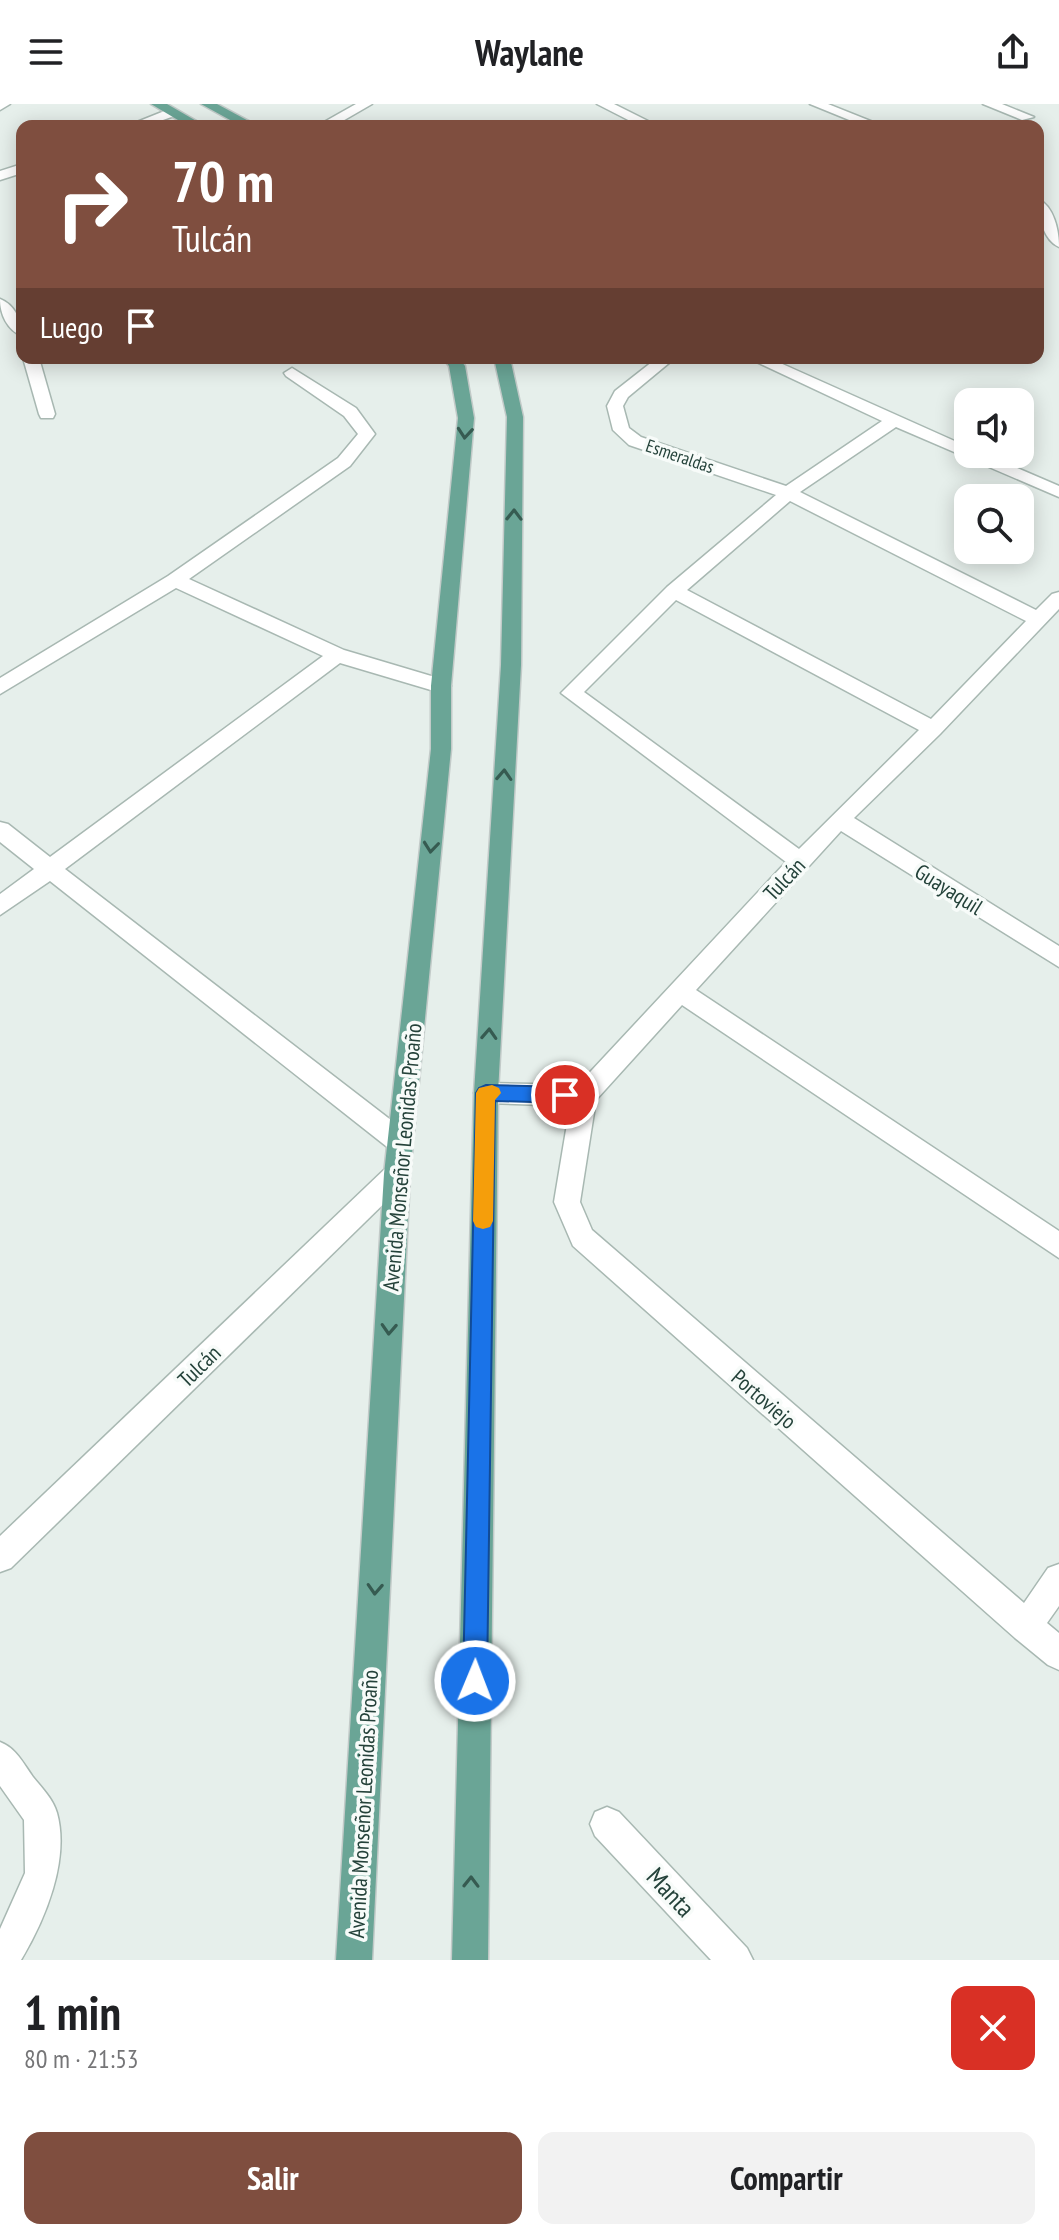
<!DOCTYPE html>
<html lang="es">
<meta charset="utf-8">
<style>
:root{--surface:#fff;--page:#f2f2f2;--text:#202124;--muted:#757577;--accent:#7f4e3f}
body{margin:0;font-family:"PT Sans Narrow",sans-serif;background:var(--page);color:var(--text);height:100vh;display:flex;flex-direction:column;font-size:30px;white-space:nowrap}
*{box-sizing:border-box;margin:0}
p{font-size:26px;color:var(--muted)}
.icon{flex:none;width:44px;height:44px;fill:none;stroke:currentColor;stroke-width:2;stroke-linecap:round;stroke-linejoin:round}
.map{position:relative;height:1856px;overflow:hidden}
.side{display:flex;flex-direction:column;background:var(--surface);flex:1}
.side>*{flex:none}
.hud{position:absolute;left:16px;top:16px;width:1028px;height:244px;border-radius:16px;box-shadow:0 4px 20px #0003;background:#7f4e3f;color:#fff;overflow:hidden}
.fabs{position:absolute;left:954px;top:284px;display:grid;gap:16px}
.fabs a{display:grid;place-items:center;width:80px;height:80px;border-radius:16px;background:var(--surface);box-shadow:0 4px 20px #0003;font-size:40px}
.pin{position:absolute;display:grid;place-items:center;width:68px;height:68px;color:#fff;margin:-34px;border:4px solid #fff;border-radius:50%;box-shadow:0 2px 8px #0007}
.me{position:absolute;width:88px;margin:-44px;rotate:1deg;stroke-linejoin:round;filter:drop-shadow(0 0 6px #0008)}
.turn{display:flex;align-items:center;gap:28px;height:168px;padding:0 24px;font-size:36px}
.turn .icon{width:104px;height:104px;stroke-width:2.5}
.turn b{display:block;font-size:56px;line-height:68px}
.then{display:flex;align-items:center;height:76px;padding:0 24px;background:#0003;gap:16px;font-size:30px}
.round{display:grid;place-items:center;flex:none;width:84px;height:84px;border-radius:16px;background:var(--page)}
.head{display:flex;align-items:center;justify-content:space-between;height:136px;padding:0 24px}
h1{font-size:48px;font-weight:700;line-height:60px}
.cta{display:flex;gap:16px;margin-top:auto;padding:16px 24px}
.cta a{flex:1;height:92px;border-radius:16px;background:var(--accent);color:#fff;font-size:32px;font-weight:700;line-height:92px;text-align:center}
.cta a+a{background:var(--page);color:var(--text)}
header{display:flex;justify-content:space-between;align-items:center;height:104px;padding:0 24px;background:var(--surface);font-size:36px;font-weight:700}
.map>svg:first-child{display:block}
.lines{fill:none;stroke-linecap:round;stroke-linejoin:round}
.street-casing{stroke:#a8b8b2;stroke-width:3}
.primary-casing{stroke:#c2cac8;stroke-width:3}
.street{fill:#fff;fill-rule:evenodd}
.primary{fill:#6aa596;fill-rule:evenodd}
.oneway{stroke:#365b51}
.route{fill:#1a73e8;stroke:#114b97;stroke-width:2}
.slow{fill:#f59e0b}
.labels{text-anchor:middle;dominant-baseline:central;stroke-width:7;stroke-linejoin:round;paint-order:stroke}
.far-street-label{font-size:18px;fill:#24423a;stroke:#f7fbf9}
.street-label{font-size:22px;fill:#24423a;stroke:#f7fbf9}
.near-street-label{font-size:26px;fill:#24423a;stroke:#f7fbf9}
</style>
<header><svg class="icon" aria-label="menu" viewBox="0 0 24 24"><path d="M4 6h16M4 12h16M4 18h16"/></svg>Waylane<svg class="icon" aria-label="share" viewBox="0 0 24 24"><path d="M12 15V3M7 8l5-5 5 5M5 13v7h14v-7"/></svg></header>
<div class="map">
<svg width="1059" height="1856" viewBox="0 0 1059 1856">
<rect width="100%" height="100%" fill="#e6efeb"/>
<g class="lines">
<defs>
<g id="street">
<polygon points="0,0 10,0 0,6"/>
<polygon points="356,0 372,0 334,22 317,22"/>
<polygon points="597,0 614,0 658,22 640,22"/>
<polygon points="810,0 828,0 883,22 864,22"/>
<polygon points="983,0 1002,0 1034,13 1022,16"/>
<polygon points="172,4 178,8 177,11 146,22 127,22"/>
<polygon points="22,60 22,69 0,76 0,67"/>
<path d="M1038,95c16,7 21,32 21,48 -16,-7 -21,-32 -21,-48z"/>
<path d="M0,195c15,6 22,22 22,37 -15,-6 -22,-22 -22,-37z"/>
<polygon points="23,254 39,254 55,310 53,314 41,314 39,310"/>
<path d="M657,254h18l-47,39 -5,9 6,22 12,9 145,49 96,-65 -134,-63h21l199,89v7h17l74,32v11l-163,-70 -96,65 236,118 16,-16 7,-2v17l-119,125 -86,84 205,128v21l-218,-136 -145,159 363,241v27l-377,-253 -86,95 -16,102 12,28 432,373 24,-35 11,-4v42l-12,17 12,10v37l-11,-5 -33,-27 -442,-392 -19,-44 16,-96 -84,-3 -9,-3 -3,-7 3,-7 9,-3 92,2 208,-223 -225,-169 106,-106 109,-92 -147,-50 -16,-15 -6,-24 8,-15zM790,397l236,120 -95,98 -244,-129zM676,496l243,130 -120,119 -215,-157z"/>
<polygon points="292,264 356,304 375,330 350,362 189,475 344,546 448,577 451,582 441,589 340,559 65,765 409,1030 413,1038 409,1046 400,1049 391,1046 50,777 0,811 0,790 34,765 0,738 0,718 8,720 50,753 323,552 176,484 0,590 0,574 168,472 338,354 358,330 344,312 286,272 284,269"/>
<polygon points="397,1059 406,1062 410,1070 406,1078 11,1464 0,1468 0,1432 388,1062"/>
<path d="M0,1638c16,6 23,21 33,35 9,11 20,22 24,36 13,47 -12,107 -36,147h-21v-31l25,-56 -1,-53 -24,-34z"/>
<polygon points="607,1703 619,1708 747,1844 753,1856 711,1856 595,1732 590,1720 595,1708"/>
</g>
<g id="primary">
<polygon points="151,0 167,0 205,22 188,22"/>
<polygon points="201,0 217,0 258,22 241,22"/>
<polygon points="443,254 459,254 465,262 474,314 451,582 451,645 410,1070 372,1856 336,1856 384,1070 431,645 431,582 458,314 449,262"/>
<polygon points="494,254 510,254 523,313 521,561 498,989 488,1856 452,1856 474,989 501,561 507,313"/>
</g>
</defs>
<!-- street casing -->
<use href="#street" class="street-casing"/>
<!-- primary casing -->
<use href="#primary" class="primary-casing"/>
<!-- street -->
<use href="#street" class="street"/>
<!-- primary -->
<use href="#primary" class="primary"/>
</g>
<!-- one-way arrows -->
<defs><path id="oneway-chevron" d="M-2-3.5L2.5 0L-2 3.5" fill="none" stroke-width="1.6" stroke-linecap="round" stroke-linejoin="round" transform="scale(2)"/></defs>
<g class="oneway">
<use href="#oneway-chevron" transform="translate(465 329) rotate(95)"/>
<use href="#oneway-chevron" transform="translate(514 411) rotate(-89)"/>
<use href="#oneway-chevron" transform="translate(504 671) rotate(-87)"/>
<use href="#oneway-chevron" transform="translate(431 743) rotate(96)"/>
<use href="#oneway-chevron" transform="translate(489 930) rotate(-87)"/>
<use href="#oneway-chevron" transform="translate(389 1225) rotate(93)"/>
<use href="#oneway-chevron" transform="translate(375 1485) rotate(93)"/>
<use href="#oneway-chevron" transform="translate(471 1778) rotate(-89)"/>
</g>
<!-- route -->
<polygon class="route" points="486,981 565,983 571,985 574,991 571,997 565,999 495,997 487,1577 483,1586 475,1589 466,1586 463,1577 476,989 479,984"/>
<!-- slow -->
<polygon class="slow" points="492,981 499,984 501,989 495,996 493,1117 490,1123 483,1125 476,1123 473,1117 476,989 479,984"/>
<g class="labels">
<!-- far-street labels -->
<g class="far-street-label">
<text transform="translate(680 352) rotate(19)">Esmeraldas</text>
</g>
<!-- street labels -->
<g class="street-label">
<text transform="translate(784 775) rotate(-47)">Tulcán</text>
<text transform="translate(949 785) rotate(32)">Guayaquil</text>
<text transform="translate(402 1053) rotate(-85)">Avenida Monseñor Leonidas Proaño</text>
<text transform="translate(199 1262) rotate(-44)">Tulcán</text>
<text transform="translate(764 1295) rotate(41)">Portoviejo</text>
<text transform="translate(363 1700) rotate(-87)">Avenida Monseñor Leonidas Proaño</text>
</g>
<!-- near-street labels -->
<g class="near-street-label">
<text transform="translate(671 1788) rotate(47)">Manta</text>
</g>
</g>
</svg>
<div class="fabs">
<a><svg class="icon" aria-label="sound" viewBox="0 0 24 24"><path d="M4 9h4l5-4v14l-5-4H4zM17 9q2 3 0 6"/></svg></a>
<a><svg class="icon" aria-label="search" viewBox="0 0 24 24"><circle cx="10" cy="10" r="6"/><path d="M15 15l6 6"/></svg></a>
</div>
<div class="pin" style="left:565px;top:991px;background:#d93025"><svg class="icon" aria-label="arrive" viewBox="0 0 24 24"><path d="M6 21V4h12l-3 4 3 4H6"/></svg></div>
<svg class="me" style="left:475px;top:1577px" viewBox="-20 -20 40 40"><circle r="17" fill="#1a73e8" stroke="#fff" stroke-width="3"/><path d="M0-11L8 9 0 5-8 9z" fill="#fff"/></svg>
<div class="hud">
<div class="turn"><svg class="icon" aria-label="right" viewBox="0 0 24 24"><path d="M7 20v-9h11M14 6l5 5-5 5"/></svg><div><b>70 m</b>Tulcán</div></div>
<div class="then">Luego<svg class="icon" aria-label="arrive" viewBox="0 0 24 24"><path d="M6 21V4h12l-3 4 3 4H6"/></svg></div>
</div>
</div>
<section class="side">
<div class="head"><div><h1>1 min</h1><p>80 m · 21:53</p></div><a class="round" style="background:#d93025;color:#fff"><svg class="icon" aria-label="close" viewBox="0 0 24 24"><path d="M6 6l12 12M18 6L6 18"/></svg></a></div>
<div class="cta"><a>Salir</a><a>Compartir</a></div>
</section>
